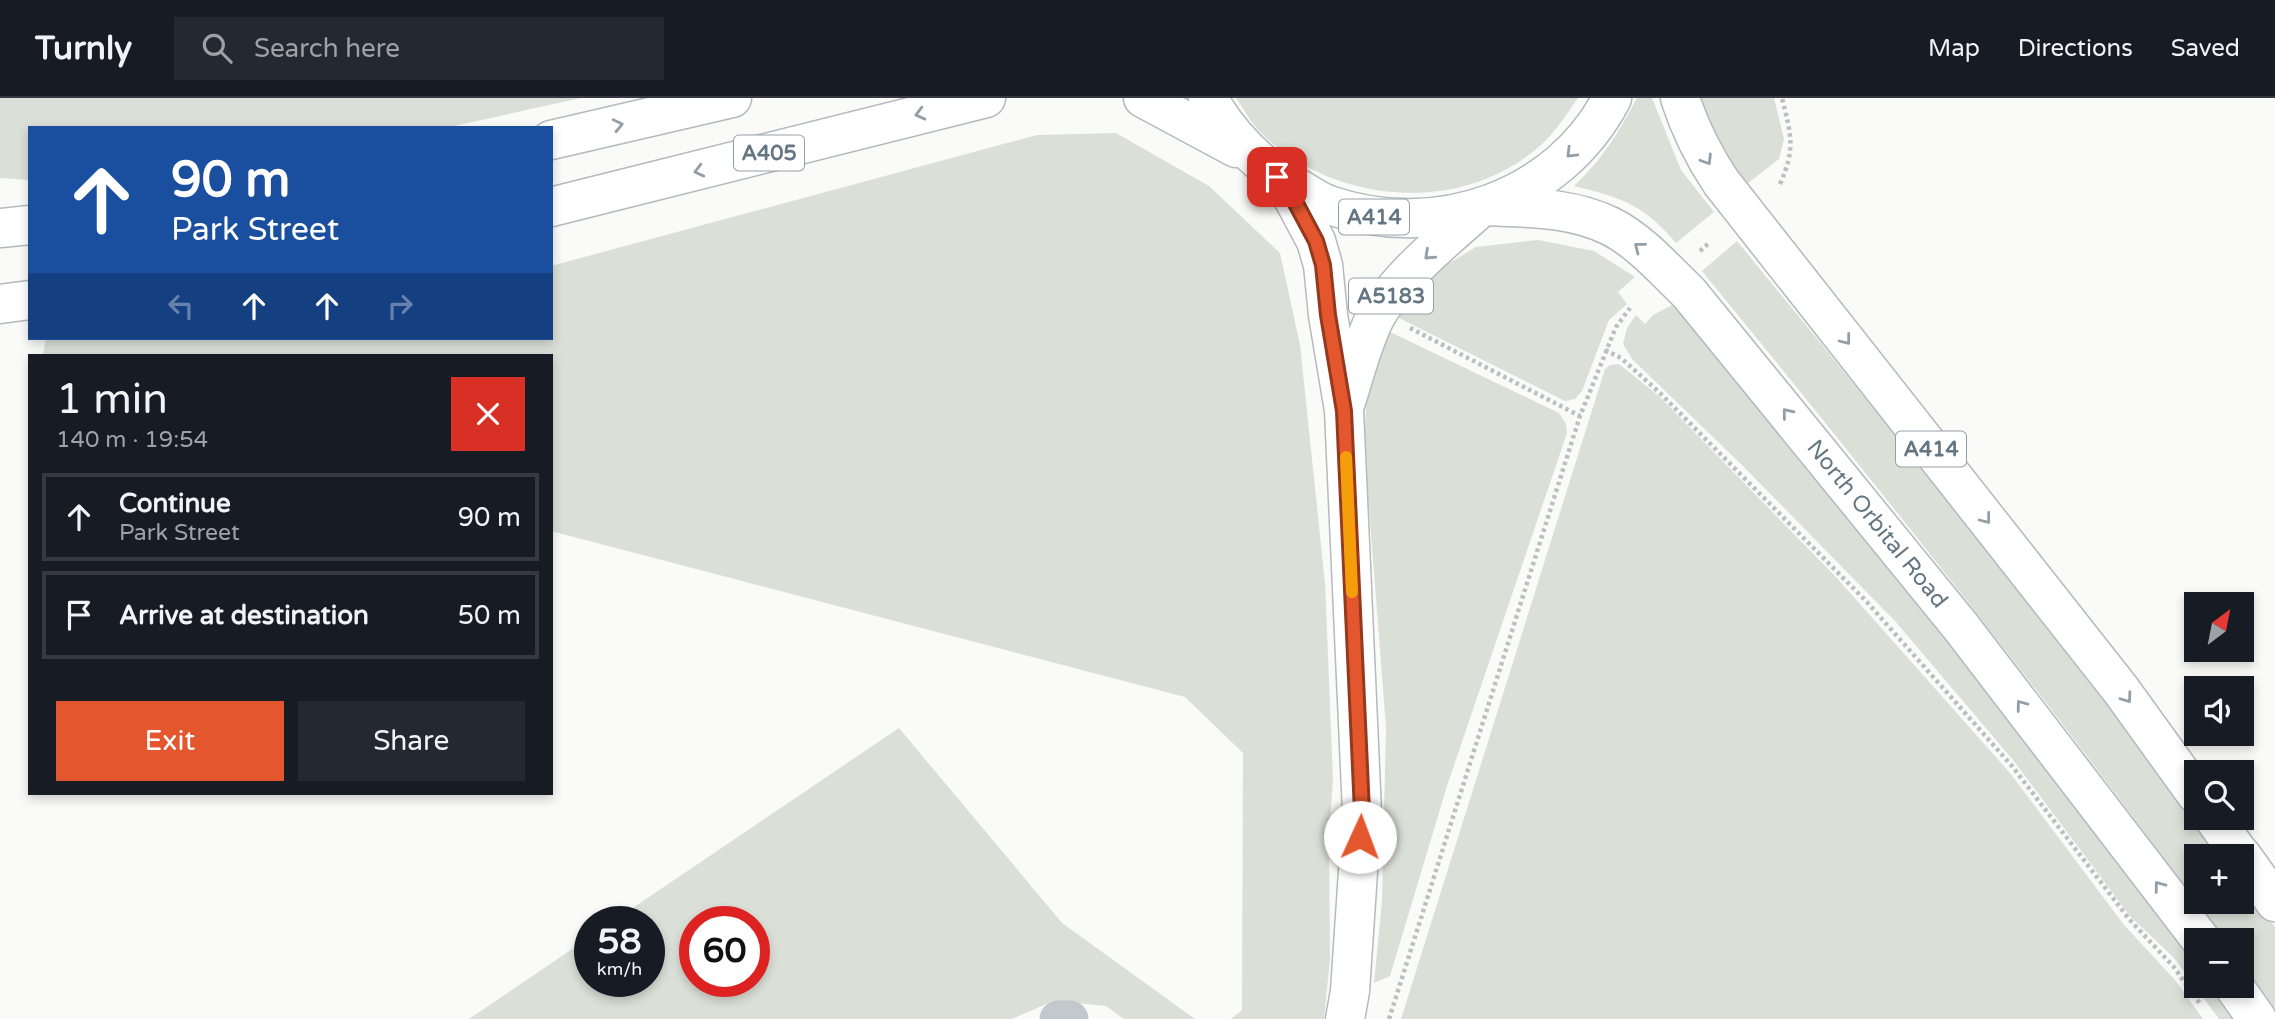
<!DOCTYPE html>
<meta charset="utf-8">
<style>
:root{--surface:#171b24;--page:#242831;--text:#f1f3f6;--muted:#9ea1a6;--line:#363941;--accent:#e4572e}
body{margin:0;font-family:"Varela Round",sans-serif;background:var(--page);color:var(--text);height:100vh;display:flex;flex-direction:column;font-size:26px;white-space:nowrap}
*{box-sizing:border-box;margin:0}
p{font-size:23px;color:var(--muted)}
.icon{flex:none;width:38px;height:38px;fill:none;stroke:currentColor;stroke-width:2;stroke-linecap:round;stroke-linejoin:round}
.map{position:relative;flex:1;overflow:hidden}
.drawer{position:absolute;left:28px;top:256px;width:525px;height:441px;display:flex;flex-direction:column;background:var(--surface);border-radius:0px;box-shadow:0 4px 10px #0003}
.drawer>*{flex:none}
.top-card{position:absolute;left:28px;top:28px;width:525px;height:214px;border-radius:0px;box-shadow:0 4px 10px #0003;background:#1a4fa0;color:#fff;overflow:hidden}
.needle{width:46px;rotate:32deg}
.fabs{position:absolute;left:2184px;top:494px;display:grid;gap:14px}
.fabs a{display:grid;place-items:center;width:70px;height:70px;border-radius:0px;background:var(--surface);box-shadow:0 4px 10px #0003;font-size:35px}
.speed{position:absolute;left:574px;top:808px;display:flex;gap:14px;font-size:35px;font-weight:700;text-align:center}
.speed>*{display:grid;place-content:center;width:91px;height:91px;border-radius:50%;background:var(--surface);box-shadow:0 4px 10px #0003;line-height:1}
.speed small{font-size:18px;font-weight:400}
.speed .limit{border:10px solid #d22;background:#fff;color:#111}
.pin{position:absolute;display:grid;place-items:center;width:60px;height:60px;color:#fff;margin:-30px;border-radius:14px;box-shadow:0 4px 10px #0006}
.me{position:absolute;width:77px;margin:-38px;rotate:2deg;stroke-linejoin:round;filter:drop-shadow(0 0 5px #0008)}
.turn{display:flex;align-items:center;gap:24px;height:147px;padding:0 28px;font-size:32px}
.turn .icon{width:91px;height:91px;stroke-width:2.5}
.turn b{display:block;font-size:49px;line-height:60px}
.lanes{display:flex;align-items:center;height:66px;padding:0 28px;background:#0003;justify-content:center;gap:35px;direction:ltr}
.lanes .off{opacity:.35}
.round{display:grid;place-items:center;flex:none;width:74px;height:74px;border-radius:0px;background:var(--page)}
.summary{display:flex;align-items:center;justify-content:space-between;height:119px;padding:0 28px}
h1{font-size:42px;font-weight:600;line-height:52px}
.action{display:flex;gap:14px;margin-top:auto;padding:14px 28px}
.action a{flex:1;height:80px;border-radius:0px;background:var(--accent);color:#fff;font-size:28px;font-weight:600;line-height:80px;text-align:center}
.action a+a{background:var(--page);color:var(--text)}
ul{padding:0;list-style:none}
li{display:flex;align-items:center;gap:21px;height:88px;margin:0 14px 10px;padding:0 14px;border:4px solid var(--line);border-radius:0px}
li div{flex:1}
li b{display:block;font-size:26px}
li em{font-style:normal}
header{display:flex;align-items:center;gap:42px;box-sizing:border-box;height:98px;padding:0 35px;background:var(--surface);border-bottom:2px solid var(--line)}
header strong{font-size:33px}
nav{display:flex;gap:38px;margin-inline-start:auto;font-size:24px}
.search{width:490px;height:63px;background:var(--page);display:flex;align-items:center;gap:18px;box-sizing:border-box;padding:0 24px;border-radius:0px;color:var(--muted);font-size:26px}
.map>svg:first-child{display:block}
.green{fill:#dadfd7;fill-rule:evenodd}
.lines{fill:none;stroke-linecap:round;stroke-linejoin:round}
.major-casing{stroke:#b5babe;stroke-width:41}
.highway-casing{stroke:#b4b9bd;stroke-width:41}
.path{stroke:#bbbfc2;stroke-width:4.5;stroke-dasharray:3.5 3.5;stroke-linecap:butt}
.minor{stroke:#c3c8cc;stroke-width:37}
.major{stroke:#fff;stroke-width:38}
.highway{stroke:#fff;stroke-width:38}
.oneway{stroke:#939fa8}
.route-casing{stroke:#94391e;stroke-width:18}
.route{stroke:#e4572e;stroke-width:12}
.slow{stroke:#f59e0b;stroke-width:12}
.labels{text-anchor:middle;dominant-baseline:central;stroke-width:7;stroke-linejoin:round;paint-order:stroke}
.shield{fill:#fff;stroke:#939fa8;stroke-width:2}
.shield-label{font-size:21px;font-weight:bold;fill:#657683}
.street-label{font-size:23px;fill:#657683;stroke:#fff}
</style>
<header>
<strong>Turnly</strong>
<div class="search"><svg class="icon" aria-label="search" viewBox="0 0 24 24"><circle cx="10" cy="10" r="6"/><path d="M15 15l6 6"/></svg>Search here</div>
<nav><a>Map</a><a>Directions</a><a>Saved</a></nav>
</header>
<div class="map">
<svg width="2275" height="921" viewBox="0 0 2275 921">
<rect width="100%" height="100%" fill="#fafaf8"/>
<!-- green -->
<g class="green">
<polygon points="0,0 581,0 445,30 30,30 30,82 0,80"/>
<path d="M1236,0h342c-11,16 -22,33 -36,46 -79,72 -207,61 -281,-11 -10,-10 -17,-24 -25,-35z"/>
<path d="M1637,0h15l29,72 33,42 -38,31c-33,-39 -54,-45 -102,-57 30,-29 43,-51 63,-88z"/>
<polygon points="1696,0 1774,0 1784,41 1779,61 1743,89"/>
<polygon points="1116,35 1209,88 1280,155 1300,247 1325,485 1333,681 1329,737 1330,861 1324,921 1231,921 1242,912 1243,655 1185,599 551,433 551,257 43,257 46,240 551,240 551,168 1037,37"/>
<polygon points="1538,142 1594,153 1635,179 1618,194 1627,206 1609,222 1582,293 1575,301 1565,303 1393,217 1426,179 1476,149"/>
<path d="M1737,143c166,202 329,406 485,615h-26v45h46v-19l33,45v83l-33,-46v-24h-18c-167,-229 -343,-450 -522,-669z"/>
<polygon points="1672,207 1704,237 1884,461 2155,810 2196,867 2196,887 2211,887 2235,921 2219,921 2174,860 2130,818 2013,662 1895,523 1743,368 1632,261 1623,246 1627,230 1636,217 1645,226 1653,217"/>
<polygon points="1384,231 1559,315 1566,326 1567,335 1447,688 1390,878 1374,885 1382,803 1386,629 1364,346 1368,275"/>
<polygon points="1619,266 1659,298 1836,479 2010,675 2124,827 2175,882 2203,921 1401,921 1605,271 1610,267"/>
<path d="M899,630l163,195 133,96h-71l-18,-13 -53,-5 -41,18h-543l121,-82v45h59v-60h-37zM695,824h59v60h-59z"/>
</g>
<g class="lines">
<defs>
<g id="major">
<polyline points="1277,79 1293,100 1316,143 1323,167 1328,217 1344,312 1362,714 1350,893 1345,921"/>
<path d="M1346,304c8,-26 15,-53 26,-78 19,-42 73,-84 107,-115"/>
</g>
<g id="highway">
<polyline points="1143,0 1236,50"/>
<path d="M1208,0c23,40 53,70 93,92 9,5 18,12 28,15 107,37 230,-5 283,-107"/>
<path d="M1680,0c10,31 23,57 41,84l400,508 75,104"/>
<polyline points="551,42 732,0"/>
<path d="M1487,108c42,2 84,1 123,20 30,15 55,44 79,67l272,334 240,313"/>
<polyline points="551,109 986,0"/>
<polyline points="0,130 30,127"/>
<polyline points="0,206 30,202"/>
<polyline points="2213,719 2241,758"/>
<polyline points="2242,758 2275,804"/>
<polyline points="2233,887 2257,921"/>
</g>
</defs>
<!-- major casing -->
<use href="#major" class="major-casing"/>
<!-- highway casing -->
<use href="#highway" class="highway-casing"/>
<!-- path -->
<g class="path">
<path d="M1780,86c16,-36 11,-49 2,-86"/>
<polyline points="1700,153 1710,144"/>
<polyline points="1410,230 1580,318"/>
<polyline points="1605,252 1621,260 1660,295 1866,503 2012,668 2129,821 2173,868 2201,907"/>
<polyline points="1389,921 1580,318 1616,229 1630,210"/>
</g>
<!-- minor -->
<polyline class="minor" points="1058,921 1070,921"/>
<!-- major -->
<use href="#major" class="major"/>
<!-- highway -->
<use href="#highway" class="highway"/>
</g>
<!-- one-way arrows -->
<defs><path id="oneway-chevron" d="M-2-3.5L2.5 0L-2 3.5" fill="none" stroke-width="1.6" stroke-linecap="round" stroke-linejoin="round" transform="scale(1.75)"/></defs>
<g class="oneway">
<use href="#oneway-chevron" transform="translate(920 16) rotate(166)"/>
<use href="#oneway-chevron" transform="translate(618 27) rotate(-13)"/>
<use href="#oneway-chevron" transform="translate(1571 55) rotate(135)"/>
<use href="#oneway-chevron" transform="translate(1707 62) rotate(58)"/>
<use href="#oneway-chevron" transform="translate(699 73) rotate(166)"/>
<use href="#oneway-chevron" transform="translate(1639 149) rotate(-142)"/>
<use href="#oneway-chevron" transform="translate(1429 157) rotate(137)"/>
<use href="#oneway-chevron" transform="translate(1846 242) rotate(52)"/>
<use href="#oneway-chevron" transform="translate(1787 315) rotate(-129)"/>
<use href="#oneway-chevron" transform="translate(1986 421) rotate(52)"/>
<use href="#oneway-chevron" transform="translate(2127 600) rotate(54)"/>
<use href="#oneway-chevron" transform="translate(2021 607) rotate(-127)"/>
<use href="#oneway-chevron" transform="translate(2159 788) rotate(-127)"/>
</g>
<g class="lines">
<defs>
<polyline id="route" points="1277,79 1293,100 1316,143 1323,167 1328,217 1344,313 1362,714 1360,739"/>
</defs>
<!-- route casing -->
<use href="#route" class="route-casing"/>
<!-- route -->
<use href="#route" class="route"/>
<!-- slow -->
<polyline class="slow" points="1346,359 1352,494"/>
</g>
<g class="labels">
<!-- shield labels -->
<g class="shield">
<rect x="734" y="37.5" width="70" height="35" rx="5"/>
<rect x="1339" y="101.5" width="70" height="35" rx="5"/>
<rect x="1349" y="180.5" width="84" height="35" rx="5"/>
<rect x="1896" y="333.5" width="70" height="35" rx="5"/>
</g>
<g class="shield-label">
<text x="769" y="55">A405</text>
<text x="1374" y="119">A414</text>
<text x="1391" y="198">A5183</text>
<text x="1931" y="351">A414</text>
</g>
<!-- street labels -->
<g class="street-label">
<text transform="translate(1877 426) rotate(51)">North Orbital Road</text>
</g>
</g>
</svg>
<div class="fabs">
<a><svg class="needle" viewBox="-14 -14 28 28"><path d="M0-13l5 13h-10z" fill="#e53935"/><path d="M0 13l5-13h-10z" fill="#9ea1a6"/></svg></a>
<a><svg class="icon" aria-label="sound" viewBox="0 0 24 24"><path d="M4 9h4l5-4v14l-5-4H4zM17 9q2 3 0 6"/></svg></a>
<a><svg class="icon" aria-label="search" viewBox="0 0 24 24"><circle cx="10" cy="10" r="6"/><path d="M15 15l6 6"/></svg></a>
<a>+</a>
<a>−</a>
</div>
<div class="speed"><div>58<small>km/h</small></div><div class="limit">60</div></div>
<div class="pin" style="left:1277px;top:79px;background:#d93025"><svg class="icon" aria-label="arrive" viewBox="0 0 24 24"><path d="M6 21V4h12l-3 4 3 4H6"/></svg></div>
<svg class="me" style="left:1360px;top:739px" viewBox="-20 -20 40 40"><circle r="19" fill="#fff"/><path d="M0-13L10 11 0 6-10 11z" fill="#e4572e"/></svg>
<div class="top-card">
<div class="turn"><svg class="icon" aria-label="ahead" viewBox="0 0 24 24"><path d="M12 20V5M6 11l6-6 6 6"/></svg><div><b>90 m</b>Park Street</div></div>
<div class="lanes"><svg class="icon off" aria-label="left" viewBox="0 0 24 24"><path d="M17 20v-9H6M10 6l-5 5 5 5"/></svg><svg class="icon" aria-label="ahead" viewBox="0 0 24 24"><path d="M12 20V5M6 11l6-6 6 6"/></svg><svg class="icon" aria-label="ahead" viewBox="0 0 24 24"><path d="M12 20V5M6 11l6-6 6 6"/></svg><svg class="icon off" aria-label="right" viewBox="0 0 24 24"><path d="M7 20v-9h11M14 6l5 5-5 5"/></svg></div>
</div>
<section class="drawer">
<div class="summary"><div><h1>1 min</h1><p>140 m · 19:54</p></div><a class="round" style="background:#d93025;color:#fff"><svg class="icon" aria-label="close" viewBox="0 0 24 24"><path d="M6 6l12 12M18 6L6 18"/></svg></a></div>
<ul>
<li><svg class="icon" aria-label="ahead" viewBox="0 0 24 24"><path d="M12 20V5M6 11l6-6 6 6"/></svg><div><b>Continue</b><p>Park Street</p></div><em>90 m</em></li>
<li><svg class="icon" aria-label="arrive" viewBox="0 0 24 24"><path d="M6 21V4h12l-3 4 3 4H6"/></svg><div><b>Arrive at destination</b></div><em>50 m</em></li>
</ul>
<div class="action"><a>Exit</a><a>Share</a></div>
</section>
</div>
